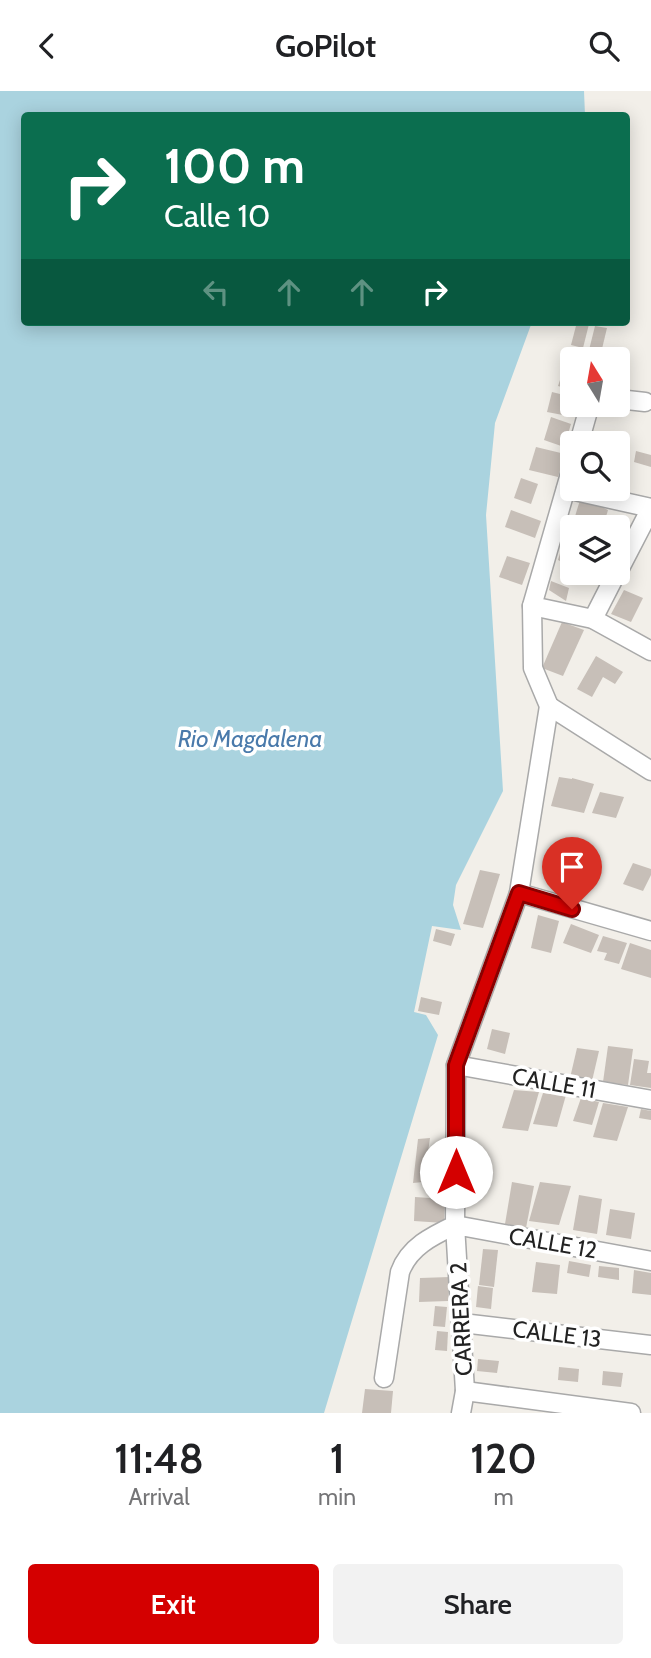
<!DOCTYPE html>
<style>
:root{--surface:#fff;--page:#f2f2f2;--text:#202124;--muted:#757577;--accent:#d40000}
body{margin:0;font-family:Cabin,sans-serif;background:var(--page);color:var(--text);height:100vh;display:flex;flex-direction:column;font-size:26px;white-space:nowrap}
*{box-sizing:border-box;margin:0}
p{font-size:23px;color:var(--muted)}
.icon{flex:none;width:38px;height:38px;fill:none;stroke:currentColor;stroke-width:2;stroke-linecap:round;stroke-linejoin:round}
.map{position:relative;height:1322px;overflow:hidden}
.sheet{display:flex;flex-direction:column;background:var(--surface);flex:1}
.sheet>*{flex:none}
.top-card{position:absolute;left:21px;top:21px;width:609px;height:214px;border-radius:7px;box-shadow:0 4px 18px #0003;background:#0b6e4f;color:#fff;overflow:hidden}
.needle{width:46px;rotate:349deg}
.buttons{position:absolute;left:560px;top:256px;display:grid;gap:14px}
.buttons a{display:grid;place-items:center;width:70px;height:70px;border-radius:7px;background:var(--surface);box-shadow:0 4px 18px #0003;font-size:35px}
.pin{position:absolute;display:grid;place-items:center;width:60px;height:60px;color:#fff;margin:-72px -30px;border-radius:50% 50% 50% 0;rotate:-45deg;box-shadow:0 0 7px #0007}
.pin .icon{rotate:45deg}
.me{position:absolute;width:77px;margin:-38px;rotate:0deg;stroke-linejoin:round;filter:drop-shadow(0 0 5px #0008)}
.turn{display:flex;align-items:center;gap:24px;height:147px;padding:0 28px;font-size:32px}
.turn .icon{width:91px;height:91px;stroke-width:2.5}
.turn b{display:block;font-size:49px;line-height:60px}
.lanes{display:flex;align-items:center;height:66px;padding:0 28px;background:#0003;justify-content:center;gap:35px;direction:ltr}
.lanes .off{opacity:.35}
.eta{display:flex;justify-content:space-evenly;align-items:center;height:119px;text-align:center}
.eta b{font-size:42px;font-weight:600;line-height:49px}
.primary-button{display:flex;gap:14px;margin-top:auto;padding:14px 28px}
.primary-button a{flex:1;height:80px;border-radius:7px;background:var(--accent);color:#fff;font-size:28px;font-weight:600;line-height:80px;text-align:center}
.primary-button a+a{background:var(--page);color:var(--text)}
header{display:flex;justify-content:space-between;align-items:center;height:91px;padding:0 28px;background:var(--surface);font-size:32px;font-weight:600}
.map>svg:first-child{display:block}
.water{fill:#aad3df}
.building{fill:#c7bfb8}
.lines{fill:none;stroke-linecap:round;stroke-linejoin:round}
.minor-casing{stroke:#a9a9a9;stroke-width:21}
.minor{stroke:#fff;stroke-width:18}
.route-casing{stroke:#8a0000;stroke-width:18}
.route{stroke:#d40000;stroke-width:12}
.labels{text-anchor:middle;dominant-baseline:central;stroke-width:7;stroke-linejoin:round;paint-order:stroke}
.street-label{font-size:23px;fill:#222;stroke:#fff}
.water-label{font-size:24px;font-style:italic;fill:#4a7aab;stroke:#fff}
</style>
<header><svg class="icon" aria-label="back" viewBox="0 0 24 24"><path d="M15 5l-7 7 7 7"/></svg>GoPilot<svg class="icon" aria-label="search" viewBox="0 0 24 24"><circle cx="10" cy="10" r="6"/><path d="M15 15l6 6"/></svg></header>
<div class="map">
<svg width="651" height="1322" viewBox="0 0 651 1322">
<rect width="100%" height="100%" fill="#f2efe9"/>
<!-- water -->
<polygon class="water" points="0,0 584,0 585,24 24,24 24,231 532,231 495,332 486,424 503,700 456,794 453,814 461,839 432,835 414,921 426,924 438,944 324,1322 0,1322"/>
<!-- building -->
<g class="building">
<polygon points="577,231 589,233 583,257 571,254"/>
<polygon points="595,235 607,237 601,262 589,259"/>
<polygon points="569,260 582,264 581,268 572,268 572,282 564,280"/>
<polygon points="562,283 572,286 572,299 558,295"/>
<polygon points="552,301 572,306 568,325 547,321"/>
<polygon points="551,326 571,333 564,356 544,349"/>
<polygon points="536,356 565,363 558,386 529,379"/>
<polygon points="636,360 651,364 651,376 634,371"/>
<polygon points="618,368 627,370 620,399 618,399"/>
<polygon points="521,387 538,393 531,413 514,407"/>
<polygon points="581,406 608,419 603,436 572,435"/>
<polygon points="511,419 541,430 535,447 505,436"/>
<polygon points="566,438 572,440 572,450 563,446"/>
<polygon points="563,452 572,456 572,476 558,469"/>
<polygon points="507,465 530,472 522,494 499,486"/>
<polygon points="551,490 569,497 566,510 549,499"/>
<polygon points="624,499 643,507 631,531 611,523"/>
<polygon points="562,531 584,539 563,585 542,577"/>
<polygon points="596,565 623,581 615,593 603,586 592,606 577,598"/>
<polygon points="559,686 572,688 572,687 594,693 584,722 551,715"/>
<polygon points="600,701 624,706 616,727 592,722"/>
<polygon points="633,772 651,778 651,784 643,800 623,793"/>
<polygon points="480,779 500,783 483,837 463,833"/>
<polygon points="538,824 559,830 551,862 531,857"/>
<polygon points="571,833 599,844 591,862 563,852"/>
<polygon points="436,838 455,843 451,855 433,850"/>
<polygon points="603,845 627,852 619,873 604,869 607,862 597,860"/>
<polygon points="630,852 651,859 651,887 621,878"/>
<polygon points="421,906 442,911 439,924 418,920"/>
<polygon points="492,938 510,942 505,963 487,958"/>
<polygon points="608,955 633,958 628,994 603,991"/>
<polygon points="577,957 599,960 592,990 570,987"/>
<polygon points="634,968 649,970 647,982 651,982 651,997 630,994"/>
<polygon points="514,999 539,1001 528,1040 502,1037"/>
<polygon points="543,1002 566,1004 557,1036 533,1033"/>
<polygon points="581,1007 599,1011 592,1034 573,1030"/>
<polygon points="603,1012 628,1016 617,1050 593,1046"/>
<polygon points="641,1018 651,1020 651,1029 639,1027"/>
<polygon points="430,1047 427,1068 440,1068 443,1089 413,1092 418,1048"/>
<polygon points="512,1091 534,1095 526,1137 505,1133"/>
<polygon points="540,1091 571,1095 559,1134 529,1130"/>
<polygon points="579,1104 602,1108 597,1143 573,1139"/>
<polygon points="415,1106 445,1108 444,1132 414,1130"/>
<polygon points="610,1118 635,1122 631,1148 606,1144"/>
<polygon points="483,1158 498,1159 494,1196 479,1194"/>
<polygon points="569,1170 591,1174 589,1186 567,1182"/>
<polygon points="536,1171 560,1174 557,1203 532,1201"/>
<polygon points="599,1175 619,1177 619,1189 598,1186"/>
<polygon points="634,1179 651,1182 651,1204 632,1202"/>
<polygon points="450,1186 448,1210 419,1211 420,1187"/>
<polygon points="478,1195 493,1197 491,1218 476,1216"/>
<polygon points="435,1215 447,1216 445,1236 433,1235"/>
<polygon points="437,1240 448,1241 447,1260 435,1259"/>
<polygon points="478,1268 499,1270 497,1282 477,1280"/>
<polygon points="559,1276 579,1278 578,1291 558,1289"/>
<polygon points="603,1280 623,1282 621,1296 602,1294"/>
<polygon points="365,1298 393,1300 391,1322 362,1322"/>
</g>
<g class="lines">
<defs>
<g id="minor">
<polyline points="618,308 645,311"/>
<polyline points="579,352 590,313"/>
<polyline points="566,398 651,417"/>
<polyline points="618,481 651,417"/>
<polyline points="532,515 593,528 651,560"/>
<polyline points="593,528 617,481"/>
<polyline points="549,615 651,680"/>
<polyline points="519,802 651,840"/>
<polyline points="456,974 651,1009"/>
<polyline points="462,1232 651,1254"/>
<path d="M384,1287l16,-106c9,-25 32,-36 55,-47l1,-160 63,-172 30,-187 -16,-38 -1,-62 40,-139"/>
<polyline points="465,1300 631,1322"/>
<polyline points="461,1322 465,1300 455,1134 651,1170"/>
</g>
</defs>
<!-- minor casing -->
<use href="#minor" class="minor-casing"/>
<!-- minor -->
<use href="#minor" class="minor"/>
</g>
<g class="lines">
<defs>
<polyline id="route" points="456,1081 456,974 519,802 572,818"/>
</defs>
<!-- route casing -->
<use href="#route" class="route-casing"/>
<!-- route -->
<use href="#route" class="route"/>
</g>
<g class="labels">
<!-- street labels -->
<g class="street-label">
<text transform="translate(554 992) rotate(10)">CALLE 11</text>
<text transform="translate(553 1152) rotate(10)">CALLE 12</text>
<text transform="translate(461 1228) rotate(-93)">CARRERA 2</text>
<text transform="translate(557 1243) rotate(7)">CALLE 13</text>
</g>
<!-- water labels -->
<g class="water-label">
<text x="250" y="647">Rio Magdalena</text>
</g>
</g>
</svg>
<div class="buttons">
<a><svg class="needle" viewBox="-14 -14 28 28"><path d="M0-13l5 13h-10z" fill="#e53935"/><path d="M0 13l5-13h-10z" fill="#757577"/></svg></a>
<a><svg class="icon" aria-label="search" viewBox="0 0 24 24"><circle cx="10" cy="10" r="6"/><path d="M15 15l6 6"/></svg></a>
<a><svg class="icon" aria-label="layers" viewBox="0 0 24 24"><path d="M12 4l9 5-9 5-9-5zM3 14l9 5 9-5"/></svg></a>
</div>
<div class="pin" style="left:572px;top:818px;background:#d93025"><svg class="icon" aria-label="arrive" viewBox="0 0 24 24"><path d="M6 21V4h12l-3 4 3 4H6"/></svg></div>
<svg class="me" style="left:456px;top:1081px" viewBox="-20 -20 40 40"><circle r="19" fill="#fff"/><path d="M0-13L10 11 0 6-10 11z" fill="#d40000"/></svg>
<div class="top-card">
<div class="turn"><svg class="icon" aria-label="right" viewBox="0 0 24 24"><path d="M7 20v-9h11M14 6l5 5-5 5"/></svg><div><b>100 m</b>Calle 10</div></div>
<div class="lanes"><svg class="icon off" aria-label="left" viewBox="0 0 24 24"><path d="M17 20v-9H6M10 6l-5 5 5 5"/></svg><svg class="icon off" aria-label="ahead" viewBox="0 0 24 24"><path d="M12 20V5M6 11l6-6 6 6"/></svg><svg class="icon off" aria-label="ahead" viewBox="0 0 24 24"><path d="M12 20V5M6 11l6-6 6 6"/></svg><svg class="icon" aria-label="right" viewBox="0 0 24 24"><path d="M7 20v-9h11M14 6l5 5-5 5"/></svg></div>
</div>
</div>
<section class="sheet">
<div class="eta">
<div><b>11:48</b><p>Arrival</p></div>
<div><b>1</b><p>min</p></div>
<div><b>120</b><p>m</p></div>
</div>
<div class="primary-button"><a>Exit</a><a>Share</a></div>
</section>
